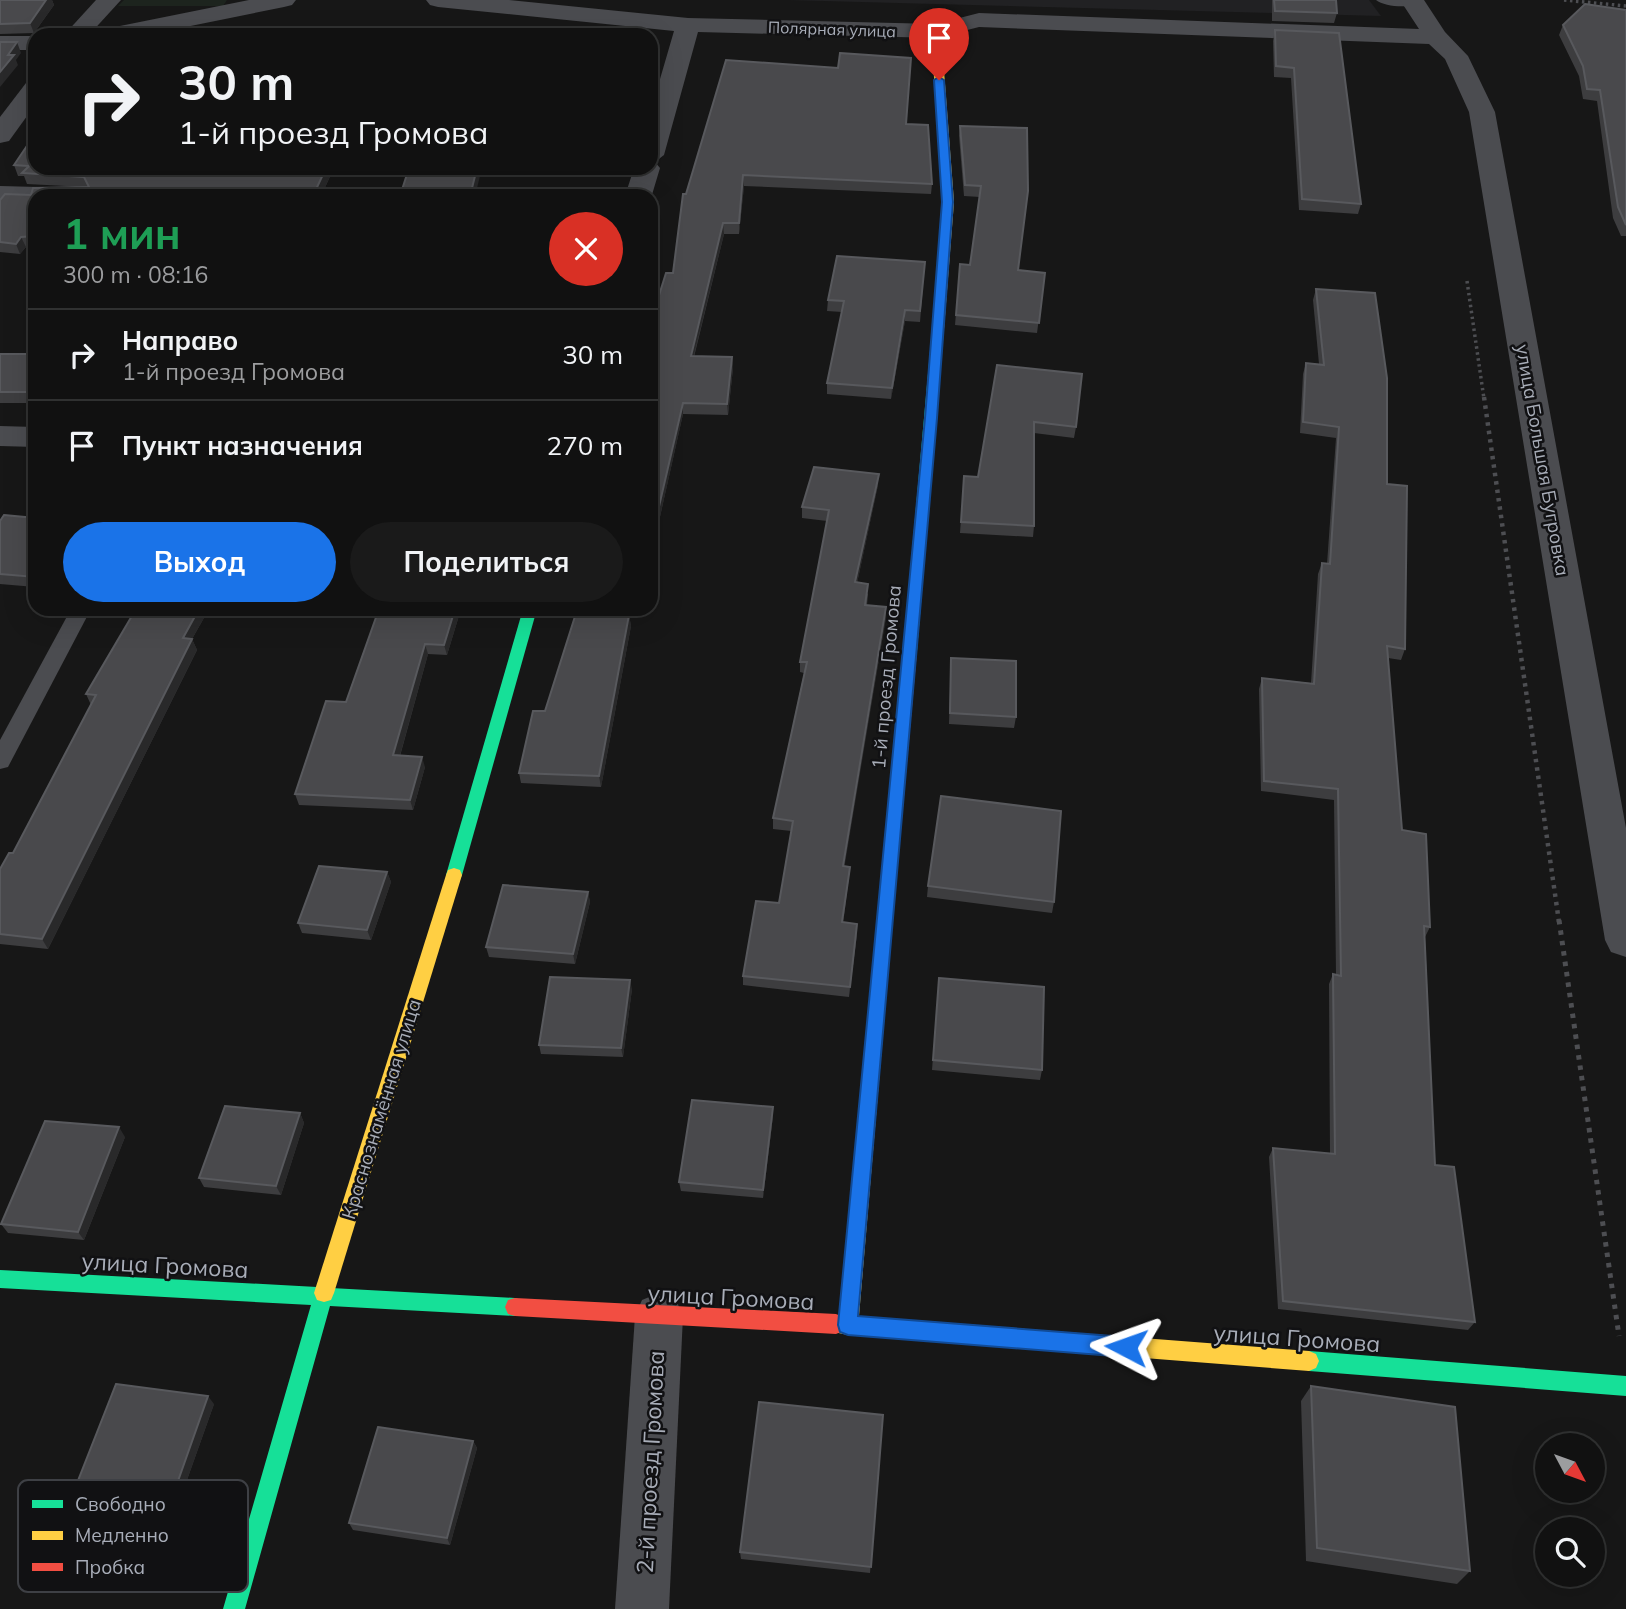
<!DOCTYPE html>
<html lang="ru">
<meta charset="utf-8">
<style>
:root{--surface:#111;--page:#1a1a1a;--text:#f1f3f6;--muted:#9c9d9f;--line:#303131;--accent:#1a73e8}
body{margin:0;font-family:Mulish,sans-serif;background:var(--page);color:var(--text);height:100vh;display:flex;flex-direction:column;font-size:26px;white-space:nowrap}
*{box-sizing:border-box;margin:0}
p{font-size:23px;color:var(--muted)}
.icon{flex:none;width:38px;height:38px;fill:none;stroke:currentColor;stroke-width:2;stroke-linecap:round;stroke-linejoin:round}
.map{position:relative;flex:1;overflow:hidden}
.drawer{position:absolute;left:28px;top:189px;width:630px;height:427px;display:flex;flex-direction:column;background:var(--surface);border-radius:21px;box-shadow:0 7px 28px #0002,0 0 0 2px var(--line)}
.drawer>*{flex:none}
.hud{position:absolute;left:28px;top:28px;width:630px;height:147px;border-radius:21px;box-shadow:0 7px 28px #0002,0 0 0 2px var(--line);background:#111;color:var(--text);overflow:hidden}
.needle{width:46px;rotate:131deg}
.tools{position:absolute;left:1535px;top:1433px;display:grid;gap:14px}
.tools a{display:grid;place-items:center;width:70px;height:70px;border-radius:50%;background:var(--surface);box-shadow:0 7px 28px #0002,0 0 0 2px var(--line);font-size:35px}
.pin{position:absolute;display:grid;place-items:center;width:60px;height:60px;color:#fff;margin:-72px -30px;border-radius:50% 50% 50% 0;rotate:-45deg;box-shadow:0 0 7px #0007}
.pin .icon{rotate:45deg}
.me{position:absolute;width:77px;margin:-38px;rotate:274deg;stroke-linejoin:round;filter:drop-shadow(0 0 5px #0008)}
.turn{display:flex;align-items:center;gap:24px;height:147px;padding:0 35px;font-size:32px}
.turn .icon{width:91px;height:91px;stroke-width:2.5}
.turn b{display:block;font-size:49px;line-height:60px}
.round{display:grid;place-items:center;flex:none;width:74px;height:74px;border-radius:37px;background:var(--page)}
.overview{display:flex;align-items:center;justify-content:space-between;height:119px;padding:0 35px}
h1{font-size:42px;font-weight:700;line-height:52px;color:#1e9e55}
.cta{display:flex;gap:14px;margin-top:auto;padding:14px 35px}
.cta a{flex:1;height:80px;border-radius:42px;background:var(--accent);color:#fff;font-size:28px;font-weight:700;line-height:80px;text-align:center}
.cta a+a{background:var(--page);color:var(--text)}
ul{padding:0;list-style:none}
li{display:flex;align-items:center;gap:21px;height:91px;padding:0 35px;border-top:2px solid var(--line)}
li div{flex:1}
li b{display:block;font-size:26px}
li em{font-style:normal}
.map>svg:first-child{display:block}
.built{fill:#212123}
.green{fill:#1d241e}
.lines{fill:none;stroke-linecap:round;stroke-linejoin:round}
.path-far2{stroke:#4d4e52;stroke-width:3.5;stroke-dasharray:2.5 3.5;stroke-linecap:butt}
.path-far1{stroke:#4d4e52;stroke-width:4.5;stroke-dasharray:3.5 5;stroke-linecap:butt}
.path{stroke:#4d4e52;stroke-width:5;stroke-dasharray:4.5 6;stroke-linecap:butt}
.lane{fill:#4b4c50;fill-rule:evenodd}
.street{fill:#4b4c50;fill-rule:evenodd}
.fast{fill:#16e098;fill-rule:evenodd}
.slow{fill:#ffcf43;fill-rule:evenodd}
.jam{fill:#f24e42;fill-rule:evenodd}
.wall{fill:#3d3d3f}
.shaded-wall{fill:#29292a}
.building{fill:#49494c;stroke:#58595d;stroke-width:2}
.route{fill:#1a73e8;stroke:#114b97;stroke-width:2}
.labels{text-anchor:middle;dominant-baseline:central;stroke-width:5;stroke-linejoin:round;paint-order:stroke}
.far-street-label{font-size:16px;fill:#a8adb8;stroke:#111113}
.street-label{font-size:19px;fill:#a8adb8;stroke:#111113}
.near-street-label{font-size:23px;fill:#a8adb8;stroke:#111113}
.key{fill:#111113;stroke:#3e4045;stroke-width:2}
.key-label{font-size:19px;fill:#a8adb8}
</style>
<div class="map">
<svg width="1626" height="1609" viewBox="0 0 1626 1609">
<rect width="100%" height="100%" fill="#171717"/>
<!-- built -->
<polygon class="built" points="787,0 1369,0 1381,16"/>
<!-- green -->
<polygon class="green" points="124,0 227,0 223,6 118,6"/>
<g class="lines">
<!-- path-far2 -->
<g class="path-far2">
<polyline points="1564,0 1626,6"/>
<polyline points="1467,281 1484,399"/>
</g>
<!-- path-far1 -->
<polyline class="path-far1" points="1484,397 1559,922"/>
<!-- path -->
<polyline class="path" points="1559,920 1619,1336"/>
<!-- lane -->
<g class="lane">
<path d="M1376,0h43l1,2c-9,7 -35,5 -44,-2z"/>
<polygon points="71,609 91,609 8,767 0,769 0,740"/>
</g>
<!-- street -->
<g class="street">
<polygon points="96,0 121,0 89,35 64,35"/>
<polygon points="249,0 296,0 292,5 284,7 146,35 98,35 101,30 110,28"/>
<polygon points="426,0 509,0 688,18 936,24 979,13 1419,29 1400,0 1424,0 1445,32 1468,56 1495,112 1626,828 1626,957 1611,952 1605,940 1469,112 1445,59 1429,44 979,27 936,38 698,32 664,155 655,162 660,168 651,198 625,196 634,168 651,168 651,110 674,31 438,7 430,5"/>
<rect x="0" y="36" width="35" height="14"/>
<polygon points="35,80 35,105 9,141 0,143 0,117 26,83"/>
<polygon points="0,186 77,188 87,190 91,196 35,196 35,203 0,202"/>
<polygon points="0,426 35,427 35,447 0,446"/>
<polygon points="659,1293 676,1300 683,1316 669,1609 615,1609 635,1316 642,1300"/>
</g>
<!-- fast -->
<g class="fast">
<polygon points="938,325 944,329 917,651 910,656 903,651 932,329"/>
<polygon points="523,609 537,609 462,875 460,880 448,880 446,875"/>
<polygon points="0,1270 317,1287 324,1284 331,1288 515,1298 522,1300 525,1307 522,1314 515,1316 330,1306 245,1609 223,1609 311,1305 0,1288"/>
<polygon points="1309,1351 1626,1376 1626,1396 1309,1371 1302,1368 1299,1361 1302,1354"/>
</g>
<!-- slow -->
<g class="slow">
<polygon points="936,28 941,31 954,202 944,329 938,333 932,329 942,202 931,31"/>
<polygon points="454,868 460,870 462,875 334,1293 331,1300 324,1302 317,1300 314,1293 446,875 448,870"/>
<polygon points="882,945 888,947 890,952 859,1316 1309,1351 1316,1354 1319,1361 1316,1368 1309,1371 848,1335 829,1331 826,1324 829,1317 839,1315 874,952 876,947"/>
</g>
<!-- jam -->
<g class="jam">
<polygon points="910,646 917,651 890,952 888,957 882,959 876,957 874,952 903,651"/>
<polygon points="515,1298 836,1314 843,1317 846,1324 843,1331 836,1334 515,1316 508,1314 505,1307 508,1300"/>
</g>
</g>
<!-- wall -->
<g class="wall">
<polygon points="0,0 52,0 54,5 34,33 0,34"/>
<polygon points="1272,0 1336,0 1337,13 1334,23 1272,21"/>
<polygon points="1626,10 1626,236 1621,236 1613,218 1597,101 1583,99 1579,76 1559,35 1563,25"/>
<polygon points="1275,30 1361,204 1358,214 1299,210 1291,78 1274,77 1273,41"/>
<polygon points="838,68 907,124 932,184 931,194 744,186 739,234 724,234 694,357 732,357 733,368 728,415 683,414 655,539 651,539 651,321 673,273 686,194"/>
<polygon points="960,126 1019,270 1045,273 1037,333 955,325 960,264 970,265 980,197 964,196 959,136"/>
<polygon points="35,134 35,168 334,168 321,196 35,196 35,247 26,247 20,254 0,252 0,200 85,187 27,184 24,176 18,176 14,165"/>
<polygon points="924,273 920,322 905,321 891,399 827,394 827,383 842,312 827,311 828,300"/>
<polygon points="1316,289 1387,484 1405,649 1401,660 1388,658 1402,830 1430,927 1425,937 1435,1165 1475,1322 1468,1330 1278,1309 1269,1157 1273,1148 1330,1154 1329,984 1333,974 1336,975 1334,800 1261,791 1259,689 1262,678 1311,683 1318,574 1322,563 1327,564 1336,438 1300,433 1303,374 1306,363 1319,364 1313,300"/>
<rect x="0" y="354" width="35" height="49"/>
<polygon points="997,365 1076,427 1074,438 1034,433 1034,526 1033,537 960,533 964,476 978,477"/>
<polygon points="878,485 857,583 868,594 867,605 886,607 886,617 844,866 849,877 843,922 857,934 849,997 743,985 743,976 779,903 791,831 773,829 773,818 804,673 800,672 800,662 827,521 802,518 802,507"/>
<polygon points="35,518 35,587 0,584 0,521"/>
<polygon points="136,609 209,609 192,639 197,650 48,949 0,944 0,869 13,853 91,705 86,694"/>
<polygon points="379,609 461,609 447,655 428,654 400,756 425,767 413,810 299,805 295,794 346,702"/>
<polygon points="629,615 631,626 601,787 521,783 519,773 545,711"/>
<polygon points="951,658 1016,717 1014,728 949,724"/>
<polygon points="387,872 391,882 371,940 302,933 298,923"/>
<polygon points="928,886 1054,902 1052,913 927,897"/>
<polygon points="588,892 590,902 575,964 489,957 486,947"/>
<polygon points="939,978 1042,1070 1040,1080 932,1070"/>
<polygon points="632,989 623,1057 541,1054 539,1045"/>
<polygon points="773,1107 773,1116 763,1198 681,1191 679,1182"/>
<polygon points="300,1113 304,1123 281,1195 204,1187 199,1178"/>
<polygon points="125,1137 84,1240 8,1233 1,1224"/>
<polygon points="1311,1386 1470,1571 1457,1584 1306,1561 1301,1401"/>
<polygon points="214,1404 172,1522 78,1508 70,1501"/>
<polygon points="883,1415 870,1573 741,1559 740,1552"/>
<polygon points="473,1441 477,1448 450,1545 353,1530 349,1523"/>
</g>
<!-- shaded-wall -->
<g class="shaded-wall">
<polygon points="46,0 52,0 54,5 34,33 30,23"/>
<polygon points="17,42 21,53 16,60 18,65 0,87 0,72 8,55"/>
<polygon points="654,58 655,68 651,79 651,66"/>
<polygon points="326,168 334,168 321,196 313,196"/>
<polygon points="477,168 482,168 475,196 470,196"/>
<polygon points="743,175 744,186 739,234 739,223"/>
<polygon points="723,223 724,234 691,367 691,356"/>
<polygon points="21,237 26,247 20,254 16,244"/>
<polygon points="905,310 905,321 891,399 892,388"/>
<polygon points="732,357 733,368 728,415 727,404"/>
<polygon points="683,403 683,414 655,539 654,528"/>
<polygon points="879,474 878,485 855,593 855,582"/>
<polygon points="886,607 886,617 843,876 843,866"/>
<polygon points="199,609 209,609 192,639 197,650 48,949 42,939 183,638"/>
<polygon points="455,609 461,609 447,655 444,645"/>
<polygon points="629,615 631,626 601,787 599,776"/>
<polygon points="425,644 428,654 397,766 393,755"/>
<polygon points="422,757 425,767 413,810 410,800"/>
<polygon points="850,867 849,877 842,932 842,922"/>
<polygon points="387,872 391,882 371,940 367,930"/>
<polygon points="588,892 590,902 575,964 573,954"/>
<polygon points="857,924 857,934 849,997 850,987"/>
<polygon points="630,980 632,989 623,1057 621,1048"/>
<polygon points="773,1107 773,1116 763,1198 763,1190"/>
<polygon points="300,1113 304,1123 281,1195 276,1186"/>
<polygon points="119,1127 125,1137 84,1240 78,1232"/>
<polygon points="208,1396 214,1404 172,1522 166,1515"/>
<polygon points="473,1441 477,1448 450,1545 447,1538"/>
</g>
<!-- building -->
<g class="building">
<polygon points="0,0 46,0 30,23 0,24"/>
<polygon points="1274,0 1336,0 1337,13 1275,11"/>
<polygon points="1585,4 1626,10 1626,225 1618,207 1600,90 1587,89 1583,66 1563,25"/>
<polygon points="1275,30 1339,33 1361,204 1302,199 1294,68 1276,66"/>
<polygon points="0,42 17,42 8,55 14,55 0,72"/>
<polygon points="840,53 911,58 906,124 928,125 932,184 743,175 739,223 723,223 691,356 732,357 727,404 683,403 654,528 651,528 651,321 666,273 673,273 683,194 686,194 726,60 838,68"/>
<polygon points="960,126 1027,128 1028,191 1018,270 1045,273 1039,323 956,315 960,264 970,265 981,186 965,185"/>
<polygon points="35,134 35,168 326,168 313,196 35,196 35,236 21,237 16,244 0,242 0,200 5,194 31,195 33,188 89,187 84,177 22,173 29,166 14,165"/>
<polygon points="409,168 477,168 470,196 400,196"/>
<polygon points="837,256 925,262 920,311 905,310 892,388 827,383 844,301 828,300"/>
<polygon points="1316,289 1375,293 1387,378 1387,484 1407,486 1405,649 1387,646 1402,830 1426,834 1430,927 1424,926 1435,1165 1454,1167 1475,1322 1283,1301 1273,1148 1335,1154 1333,974 1341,976 1338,789 1264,781 1262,678 1314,684 1322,563 1330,564 1339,427 1303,422 1306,363 1324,365"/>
<rect x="0" y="354" width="35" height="38"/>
<polygon points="997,365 1082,374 1076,427 1034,422 1034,526 961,522 964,476 978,477"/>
<polygon points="814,467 879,474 855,582 868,584 865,605 886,607 843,866 850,867 842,922 857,924 850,987 743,976 756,901 779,903 793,821 773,818 807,662 800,662 829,510 802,507"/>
<polygon points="4,515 35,518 35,577 0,574 0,521"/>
<polygon points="136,609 199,609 183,638 192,639 42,939 0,934 0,869 9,853 13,853 96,695 86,694"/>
<polygon points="379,609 455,609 444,645 425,644 393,755 422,757 410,800 295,794 326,701 346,702"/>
<polygon points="577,610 629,615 599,776 519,773 533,711 545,711"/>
<polygon points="951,658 1016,661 1016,717 950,713"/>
<polygon points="941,796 1061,811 1054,902 928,886"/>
<polygon points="319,866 387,872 367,930 298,923"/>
<polygon points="503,885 588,892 573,954 486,947"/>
<polygon points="550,977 630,980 621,1048 539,1045"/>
<polygon points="939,978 1044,987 1042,1070 933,1060"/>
<polygon points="692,1100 773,1107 763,1190 679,1182"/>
<polygon points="225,1106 300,1113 276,1186 199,1178"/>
<polygon points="45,1121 119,1127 78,1232 1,1224"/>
<polygon points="116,1384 208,1396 166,1515 70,1501"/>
<polygon points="1311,1386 1455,1407 1470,1571 1317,1548"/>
<polygon points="759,1402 883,1415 871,1567 740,1552"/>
<polygon points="378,1427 473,1441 447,1538 349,1523"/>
</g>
<!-- route -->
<polygon class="route" points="939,77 944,80 953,202 937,418 858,1316 1126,1337 1133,1340 1136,1347 1133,1354 1126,1357 848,1335 840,1332 838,1325 925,418 942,202 934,80"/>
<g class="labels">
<!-- far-street labels -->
<g class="far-street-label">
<text transform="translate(832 29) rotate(2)">Полярная улица</text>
</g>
<!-- street labels -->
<g class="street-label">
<text transform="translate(1543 460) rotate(80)">улица Большая Бугровка</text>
<text transform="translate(886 677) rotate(-85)">1-й проезд Громова</text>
<text transform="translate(381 1109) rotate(-73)">Краснознамённая улица</text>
</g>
<!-- near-street labels -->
<g class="near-street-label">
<text transform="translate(165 1265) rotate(3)">улица Громова</text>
<text transform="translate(731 1297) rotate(3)">улица Громова</text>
<text transform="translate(1297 1338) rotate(4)">улица Громова</text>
<text transform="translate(650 1462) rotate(-87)">2-й проезд Громова</text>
</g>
</g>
<!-- legend -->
<rect x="18" y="1480" width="230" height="112" rx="10" class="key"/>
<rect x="32" y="1500" width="31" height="8" fill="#16e098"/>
<rect x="32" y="1531" width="31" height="9" fill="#ffcf43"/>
<rect x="32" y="1563" width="31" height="8" fill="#f24e42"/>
<g class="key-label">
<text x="75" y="1511">Свободно</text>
<text x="75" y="1542">Медленно</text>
<text x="75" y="1574">Пробка</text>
</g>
</svg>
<div class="tools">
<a><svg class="needle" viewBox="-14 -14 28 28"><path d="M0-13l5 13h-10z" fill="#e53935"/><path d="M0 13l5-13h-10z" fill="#9c9d9f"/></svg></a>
<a><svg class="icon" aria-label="search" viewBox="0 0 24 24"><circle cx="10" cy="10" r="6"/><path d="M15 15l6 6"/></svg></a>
</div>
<div class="pin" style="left:939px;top:80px;background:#d93025"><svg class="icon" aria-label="arrive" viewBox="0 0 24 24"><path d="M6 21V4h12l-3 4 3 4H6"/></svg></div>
<svg class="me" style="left:1126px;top:1347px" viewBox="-20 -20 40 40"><path d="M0-17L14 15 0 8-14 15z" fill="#1a73e8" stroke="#fff" stroke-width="4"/></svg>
<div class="hud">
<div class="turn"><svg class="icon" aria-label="right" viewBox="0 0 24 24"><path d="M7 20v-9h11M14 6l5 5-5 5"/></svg><div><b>30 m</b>1-й проезд Громова</div></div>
</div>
<section class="drawer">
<div class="overview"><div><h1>1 мин</h1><p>300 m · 08:16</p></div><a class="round" style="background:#d93025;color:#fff"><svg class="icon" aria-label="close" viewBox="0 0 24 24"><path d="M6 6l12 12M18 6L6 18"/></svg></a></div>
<ul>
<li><svg class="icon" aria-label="right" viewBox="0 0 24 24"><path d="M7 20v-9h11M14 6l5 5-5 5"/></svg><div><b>Направо</b><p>1-й проезд Громова</p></div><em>30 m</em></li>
<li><svg class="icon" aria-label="arrive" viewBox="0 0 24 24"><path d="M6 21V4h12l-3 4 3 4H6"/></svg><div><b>Пункт назначения</b></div><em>270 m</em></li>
</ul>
<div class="cta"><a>Выход</a><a>Поделиться</a></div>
</section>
</div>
